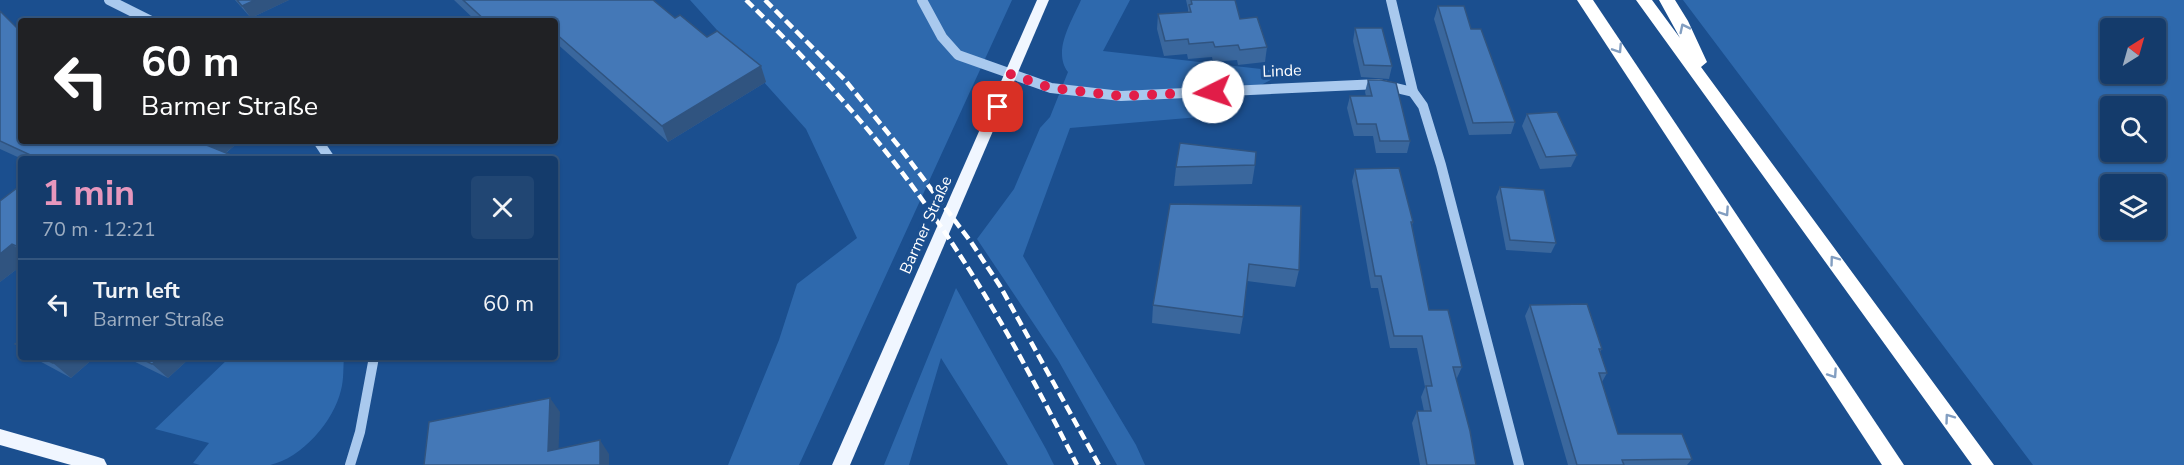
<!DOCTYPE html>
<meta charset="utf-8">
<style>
:root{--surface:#143b6b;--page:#214673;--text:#f1f3f6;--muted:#9dadc1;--line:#33557e;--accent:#e797bd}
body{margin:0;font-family:"Nunito Sans",sans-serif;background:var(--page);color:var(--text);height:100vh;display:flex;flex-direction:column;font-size:22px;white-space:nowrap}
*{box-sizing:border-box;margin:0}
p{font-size:20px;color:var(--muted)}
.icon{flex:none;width:33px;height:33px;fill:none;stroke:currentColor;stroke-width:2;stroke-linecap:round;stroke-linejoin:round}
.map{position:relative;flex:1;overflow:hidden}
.details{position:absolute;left:18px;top:156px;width:540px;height:204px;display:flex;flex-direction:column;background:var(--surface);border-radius:6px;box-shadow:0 2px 4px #0004,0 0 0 2px var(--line)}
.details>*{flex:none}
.hud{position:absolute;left:18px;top:18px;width:540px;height:126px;border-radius:6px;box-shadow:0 2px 4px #0004,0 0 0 2px var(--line);background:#202124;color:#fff;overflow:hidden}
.needle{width:39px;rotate:37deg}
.controls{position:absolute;left:2100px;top:18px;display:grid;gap:12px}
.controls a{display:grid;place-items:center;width:66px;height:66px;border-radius:6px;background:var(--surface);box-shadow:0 2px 4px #0004,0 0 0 2px var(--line);font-size:30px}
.pin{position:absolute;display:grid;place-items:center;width:51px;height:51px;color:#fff;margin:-26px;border-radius:12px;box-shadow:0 3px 9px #0006}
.me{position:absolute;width:66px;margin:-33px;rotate:266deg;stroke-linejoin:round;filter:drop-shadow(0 0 4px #0008)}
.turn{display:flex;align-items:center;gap:21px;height:126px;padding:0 24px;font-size:27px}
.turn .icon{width:78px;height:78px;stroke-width:2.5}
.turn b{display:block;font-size:42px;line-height:51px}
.round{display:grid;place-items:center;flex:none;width:63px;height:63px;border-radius:6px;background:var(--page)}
.overview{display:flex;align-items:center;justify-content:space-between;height:102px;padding:0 24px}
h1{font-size:36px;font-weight:700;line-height:45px;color:var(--accent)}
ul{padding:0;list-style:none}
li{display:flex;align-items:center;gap:18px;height:90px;padding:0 24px;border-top:2px solid var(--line)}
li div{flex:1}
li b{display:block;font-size:22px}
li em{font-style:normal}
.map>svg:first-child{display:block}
.green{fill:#2e69ad;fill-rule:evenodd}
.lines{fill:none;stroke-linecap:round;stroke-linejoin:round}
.minor{stroke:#a9c9ee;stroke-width:10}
.major{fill:#f0f6ff;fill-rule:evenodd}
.highway{fill:#fff;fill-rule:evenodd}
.rail{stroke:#fff;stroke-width:4.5;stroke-dasharray:10 4.5;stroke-linecap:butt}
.wall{fill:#3a679d}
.shaded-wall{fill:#305480}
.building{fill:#4478b7;stroke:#305480;stroke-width:1.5}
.oneway{stroke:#829ec1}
.route{stroke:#e11d48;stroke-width:10;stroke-dasharray:0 18}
.labels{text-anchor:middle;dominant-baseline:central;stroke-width:6;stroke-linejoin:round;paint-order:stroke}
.street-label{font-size:16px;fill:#fff;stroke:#1b4f8f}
</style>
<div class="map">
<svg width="2184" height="465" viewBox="0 0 2184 465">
<rect width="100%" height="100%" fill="#1b4f8f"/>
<!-- green -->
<g class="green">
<polygon points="690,0 1012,0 799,465 728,465 779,340 797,284 857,238 806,129"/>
<path d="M1081,0h49l-27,51 176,20 -1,5 -57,30 3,4 -1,5 -153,13 -47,128 113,189 9,20h-28l-59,-105 -81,-121 37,-50 26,-61 10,-11 18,-45c-16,-21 4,-51 13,-72z"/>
<path d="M1683,0h501v465h-151zM2156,28v46h-46v-46zM2110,106h46v46h-46zM2156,184v46h-46v-46z"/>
<polygon points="956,288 1046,449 1054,465 1008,465 941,358 909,465 884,465"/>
<path d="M230,357h114c-1,11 0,22 -3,33 -7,31 -39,68 -71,75 -20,0 -49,0 -70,0l-7,-2 16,-20 -54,-14z"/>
</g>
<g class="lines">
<!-- minor -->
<g class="minor">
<polyline points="109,0 151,21"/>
<polyline points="922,0 942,37 958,55 1051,88 1121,96 1379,84 1413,92"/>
<polyline points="1391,0 1413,92 1423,106 1441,165 1519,465"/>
<polyline points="318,141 330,159"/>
<polyline points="350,465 360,432 374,357"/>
</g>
<!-- major -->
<g class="major">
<polygon points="1037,0 1049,0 850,465 832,465"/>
<polygon points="0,429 98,457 104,459 107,465 71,465 0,445"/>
</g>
<!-- highway -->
<g class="highway">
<polygon points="1577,0 1593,0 1904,465 1882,465"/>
<polygon points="1636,0 1652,0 1680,38 1659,0 1675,0 1688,21 1707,62 1701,67 1994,465 1972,465"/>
</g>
<!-- rail -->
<g class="rail">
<path d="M746,0c71,69 138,142 193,224 53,76 96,159 138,241"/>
<polyline points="765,0 845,80 901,149 971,242 1000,286 1099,465"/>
</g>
</g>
<!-- wall -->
<g class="wall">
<polygon points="235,0 289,0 251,18"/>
<polygon points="454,0 653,0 675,18 707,37 761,66 766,82 668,142 555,42 555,21 476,21"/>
<polygon points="1186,0 1235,0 1240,19 1267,47 1265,62 1238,65 1237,60 1213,62 1212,57 1188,59 1187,54 1164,56 1157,29 1158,14 1188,12 1188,9"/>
<polygon points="1438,6 1471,29 1515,122 1511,134 1469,135 1434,19"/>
<polygon points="0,11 21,141 234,146 226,153 241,159 22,159 0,149"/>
<polygon points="1355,28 1392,66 1389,79 1361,77 1353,41"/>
<polygon points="1368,80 1410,141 1407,153 1376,153 1373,136 1354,136 1347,108 1350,96 1366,96 1365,92"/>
<polygon points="1527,114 1577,155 1571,167 1540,169 1522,126"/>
<polygon points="1255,165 1252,184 1174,186 1176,167"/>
<polygon points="1355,169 1413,222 1412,225 1429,310 1462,367 1457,378 1456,378 1476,465 1420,465 1412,423 1417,411 1424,411 1421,397 1425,387 1417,348 1390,348 1378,288 1371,288 1352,181"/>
<polygon points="21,185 21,266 0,282"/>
<polygon points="1500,187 1556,243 1551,253 1506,250 1496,197"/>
<polygon points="1170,204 1299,270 1295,287 1247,281 1243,317 1240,334 1152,323 1153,305"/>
<polygon points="1530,305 1602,349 1600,352 1607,373 1602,382 1618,434 1692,459 1687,465 1568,465 1525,316"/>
<polygon points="32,357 95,357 71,378"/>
<polygon points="125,357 191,357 168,378"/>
</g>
<!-- shaded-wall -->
<g class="shaded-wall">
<polygon points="255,0 289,0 251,18 242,6"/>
<polygon points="761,66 766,82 668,142 662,126"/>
<polygon points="208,141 230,141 234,146 218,159 204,144"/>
<polygon points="12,244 21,252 21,266 0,282 0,254"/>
<polygon points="61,357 95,357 71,378 53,363"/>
<polygon points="160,357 191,357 168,378 152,364"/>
<polygon points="550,398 560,412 558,465 548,451"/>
<polygon points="600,440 609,454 609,465 600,465"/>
</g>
<!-- building -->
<g class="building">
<polygon points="237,0 255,0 242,6"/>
<polygon points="463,0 653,0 675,18 680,15 707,37 717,31 761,66 662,126 555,33 555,21 486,21"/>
<polygon points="1191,0 1235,0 1240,19 1257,17 1267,47 1240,50 1238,45 1215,47 1213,42 1189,44 1188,39 1165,41 1158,14 1191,12 1189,5 1192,4"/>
<polygon points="1438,6 1464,6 1471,29 1481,29 1515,122 1473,123"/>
<polygon points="0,11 21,32 21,141 208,141 204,144 241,159 39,159 0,141"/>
<polygon points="1355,28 1382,28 1392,66 1364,65"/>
<polygon points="1368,80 1381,80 1396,83 1410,141 1380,141 1376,124 1357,124 1350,96 1372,96"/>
<polygon points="1557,112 1577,155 1546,157 1527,114"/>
<polygon points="1180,143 1256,152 1255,165 1176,167"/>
<polygon points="1399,168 1413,222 1411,222 1429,310 1448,310 1452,326 1462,367 1453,367 1470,431 1476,465 1427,465 1417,411 1431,411 1426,386 1432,386 1422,336 1394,336 1381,276 1375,276 1355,169"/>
<polygon points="21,185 21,248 12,244 0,254 0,201"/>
<polygon points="1500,187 1544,190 1556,243 1510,240"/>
<polygon points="1170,204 1301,206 1299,270 1249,264 1243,317 1153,305"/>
<polygon points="1587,304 1602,349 1599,349 1607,373 1599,373 1618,434 1682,434 1692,459 1622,460 1624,465 1577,465 1530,305"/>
<polygon points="21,340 21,347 15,344"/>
<polygon points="41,357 61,357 53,363"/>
<polygon points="138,357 160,357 152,364"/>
<polygon points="550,398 548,451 600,440 600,465 424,465 429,422"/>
</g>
<!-- one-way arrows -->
<defs><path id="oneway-chevron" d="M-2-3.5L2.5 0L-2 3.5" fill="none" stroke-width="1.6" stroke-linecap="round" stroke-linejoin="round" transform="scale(1.5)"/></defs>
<g class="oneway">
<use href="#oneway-chevron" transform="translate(1684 28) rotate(-116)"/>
<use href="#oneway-chevron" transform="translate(1618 49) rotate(57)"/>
<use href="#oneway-chevron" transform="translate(1725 212) rotate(56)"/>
<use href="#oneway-chevron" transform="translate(1834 260) rotate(-126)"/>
<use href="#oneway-chevron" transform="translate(1833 374) rotate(56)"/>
<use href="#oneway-chevron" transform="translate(1949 418) rotate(-126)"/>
</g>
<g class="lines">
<!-- route -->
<polyline class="route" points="998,107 1010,74 1051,88 1121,96 1213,92"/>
</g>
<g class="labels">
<!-- street labels -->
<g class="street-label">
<text transform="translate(1282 71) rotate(-2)">Linde</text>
<text transform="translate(926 225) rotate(-66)">Barmer Straße</text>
</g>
</g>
</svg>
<div class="controls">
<a><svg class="needle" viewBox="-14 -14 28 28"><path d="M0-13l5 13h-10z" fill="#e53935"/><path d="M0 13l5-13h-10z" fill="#9dadc1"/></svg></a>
<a><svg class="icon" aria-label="search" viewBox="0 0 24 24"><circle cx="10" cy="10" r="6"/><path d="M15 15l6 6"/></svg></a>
<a><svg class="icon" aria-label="layers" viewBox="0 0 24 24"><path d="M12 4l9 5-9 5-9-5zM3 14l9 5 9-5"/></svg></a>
</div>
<div class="pin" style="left:998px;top:107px;background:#d93025"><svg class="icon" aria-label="arrive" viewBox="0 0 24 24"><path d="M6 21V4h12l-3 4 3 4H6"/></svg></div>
<svg class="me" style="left:1213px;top:92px" viewBox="-20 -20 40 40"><circle r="19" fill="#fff"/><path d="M0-13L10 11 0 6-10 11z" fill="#e11d48"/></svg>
<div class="hud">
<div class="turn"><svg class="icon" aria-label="left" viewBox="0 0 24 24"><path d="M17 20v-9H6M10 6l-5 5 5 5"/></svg><div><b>60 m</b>Barmer Straße</div></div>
</div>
<section class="details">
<div class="overview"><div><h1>1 min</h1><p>70 m · 12:21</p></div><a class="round"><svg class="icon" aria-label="close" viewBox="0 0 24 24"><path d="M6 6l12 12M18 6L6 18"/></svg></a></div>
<ul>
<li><svg class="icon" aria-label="left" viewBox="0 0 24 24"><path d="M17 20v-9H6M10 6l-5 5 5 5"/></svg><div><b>Turn left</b><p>Barmer Straße</p></div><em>60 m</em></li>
</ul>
</section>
</div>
